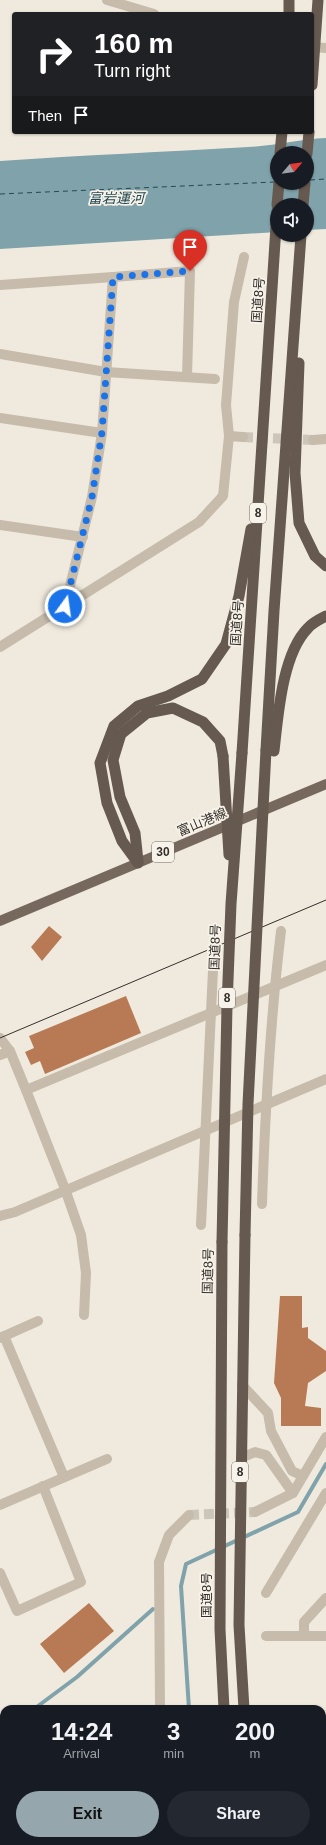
<!DOCTYPE html>
<meta charset="utf-8">
<style>
:root{--surface:#171b24;--page:#242831;--text:#f1f3f6;--muted:#9ea1a6;--accent:#95a6ac}
body{margin:0;font-family:Helvetica,"Noto Sans JP",sans-serif;background:var(--page);color:var(--text);height:100vh;display:flex;flex-direction:column;font-size:15px;white-space:nowrap}
*{box-sizing:border-box;margin:0}
p{font-size:13px;color:var(--muted)}
.icon{flex:none;width:22px;height:22px;fill:none;stroke:currentColor;stroke-width:2;stroke-linecap:round;stroke-linejoin:round}
.map{position:relative;flex:1;overflow:hidden}
.drawer{position:absolute;left:0px;top:1705px;width:326px;height:140px;display:flex;flex-direction:column;background:var(--surface);border-radius:12px 12px 0 0;box-shadow:0 1px 3px #0004}
.drawer>*{flex:none}
.top-card{position:absolute;left:12px;top:12px;width:302px;height:122px;border-radius:4px;box-shadow:0 1px 3px #0004;background:#202124;color:#fff;overflow:hidden}
.needle{width:26px;rotate:61deg}
.controls{position:absolute;left:270px;top:146px;display:grid;gap:8px}
.controls a{display:grid;place-items:center;width:44px;height:44px;border-radius:50%;background:var(--surface);box-shadow:0 1px 3px #0004;font-size:20px}
.pin{position:absolute;display:grid;place-items:center;width:34px;height:34px;color:#fff;margin:-41px -17px;border-radius:50% 50% 50% 0;rotate:-45deg;box-shadow:0 0 4px #0007}
.pin .icon{rotate:45deg}
.me{position:absolute;width:44px;margin:-22px;rotate:14deg;stroke-linejoin:round;filter:drop-shadow(0 0 3px #0008)}
.turn{display:flex;align-items:center;gap:14px;height:84px;padding:0 16px;font-size:18px}
.turn .icon{width:52px;height:52px;stroke-width:2.5}
.turn b{display:block;font-size:28px;line-height:34px}
.then{display:flex;align-items:center;height:38px;padding:0 16px;background:#0003;gap:8px;font-size:15px}
.eta{display:flex;justify-content:space-evenly;align-items:center;height:68px;text-align:center}
.eta b{font-size:24px;font-weight:600;line-height:28px}
.button{display:flex;gap:8px;margin-top:auto;padding:8px 16px}
.button a{flex:1;height:46px;border-radius:24px;background:var(--accent);color:#111;font-size:16px;font-weight:600;line-height:46px;text-align:center}
.button a+a{background:var(--page);color:var(--text)}
.map>svg:first-child{display:block}
.water{fill:#80a2aa;fill-rule:evenodd}
.lines{fill:none;stroke-linecap:round;stroke-linejoin:round}
.stream{stroke:#80a2aa;stroke-width:4}
.ferry{stroke:#244952;stroke-width:1;stroke-dasharray:5 4;stroke-linecap:butt}
.building{fill:#b87a54}
.minor-tunnel{stroke:#cbc5ba;stroke-width:10;stroke-dasharray:10 5;stroke-linecap:butt}
.minor{stroke:#c7bcab;stroke-width:10}
.tertiary{stroke:#c7bcab;stroke-width:10}
.primary{stroke:#76685d;stroke-width:10}
.trunk{stroke:#665950;stroke-width:11}
.tram{stroke:#352f2a;stroke-width:1}
.trunk-bridge{stroke:#665950;stroke-width:11}
.route{stroke:#1a73e8;stroke-width:7;stroke-dasharray:0 12.6}
.labels{text-anchor:middle;dominant-baseline:central;stroke-width:3.5;stroke-linejoin:round;paint-order:stroke}
.shield{fill:#f8f3ea;stroke:#706a64;stroke-width:1}
.shield-label{font-size:12px;font-weight:bold;fill:#352f2a}
.street-label{font-size:13px;fill:#352f2a;stroke:#f8f3ea}
.water-label{font-size:14px;font-style:italic;fill:#244952;stroke:#f8f3ea}
</style>
<div class="map">
<svg width="326" height="1845" viewBox="0 0 326 1845">
<rect width="100%" height="100%" fill="#f0eade"/>
<!-- water -->
<path class="water" d="M326,138v91l-19,1v-25h-30v27l-277,17v-88c83,-6 165,-9 248,-14 26,-1 52,-8 78,-9zM277,153h30v30h-30z"/>
<g class="lines">
<!-- stream -->
<g class="stream">
<polyline points="34,1709 77,1677 153,1609"/>
<polyline points="189,1709 181,1586 186,1564 298,1512 326,1464"/>
<polyline points="0,1734 4,1731"/>
<polyline points="200,1841 200,1845"/>
</g>
<!-- ferry -->
<g class="ferry">
<polyline points="310,180 326,179"/>
<polyline points="0,194 275,182"/>
</g>
</g>
<!-- building -->
<g class="building">
<polygon points="49,926 62,937 42,961 31,947"/>
<polygon points="126,996 141,1033 45,1074 40,1061 31,1065 25,1052 34,1048 29,1036"/>
<polygon points="280,1296 302,1296 302,1328 308,1327 308,1338 326,1351 326,1371 308,1383 305,1406 321,1408 321,1426 281,1426 281,1398 274,1383"/>
<polygon points="89,1603 114,1631 64,1673 40,1644"/>
</g>
<g class="lines">
<!-- minor-tunnel -->
<g class="minor-tunnel">
<polyline points="243,437 313,440"/>
<polyline points="189,1515 255,1512"/>
</g>
<!-- minor -->
<g class="minor">
<polyline points="0,285 113,277"/>
<polyline points="0,354 106,372 215,379"/>
<polyline points="0,418 102,433"/>
<polyline points="229,436 243,437"/>
<polyline points="313,440 326,439"/>
<polyline points="0,525 83,537"/>
<polyline points="65,606 92,497 102,433 113,277 190,271 187,377"/>
<polyline points="0,647 199,522 223,496 229,436 226,405 234,302 244,257"/>
<polyline points="0,1038 10,1051 26,1090 65,1189 81,1235 86,1273 84,1315"/>
<polyline points="0,1055 10,1051"/>
<polyline points="26,1090 326,965"/>
<path d="M262,1204c3,-91 8,-182 19,-273"/>
<polyline points="0,1216 15,1212 326,1079"/>
<polyline points="201,1225 213,970"/>
<polyline points="4,1336 64,1477"/>
<polyline points="0,1338 38,1321"/>
<polyline points="242,1385 268,1413 271,1431 292,1471 303,1476"/>
<polyline points="241,1458 255,1452 266,1455 293,1493"/>
<polyline points="0,1505 107,1459"/>
<polyline points="255,1512 293,1493 326,1437"/>
<polyline points="0,1573 17,1611 81,1582 43,1486"/>
<polyline points="266,1593 326,1493"/>
<polyline points="304,1635 304,1622 326,1598"/>
<polyline points="266,1636 326,1636"/>
<polyline points="160,1709 159,1562 169,1535 189,1515"/>
<polyline points="0,1827 4,1825"/>
<polyline points="164,1841 164,1845"/>
</g>
<!-- tertiary -->
<g class="tertiary">
<polyline points="107,0 154,14"/>
<polyline points="312,47 326,48"/>
</g>
<!-- primary -->
<polyline class="primary" points="0,921 326,784"/>
<!-- trunk -->
<g class="trunk">
<polyline points="289,14 289,0"/>
<polyline points="280,153 282,132"/>
<polyline points="307,154 309,132"/>
<polyline points="277,205 279,183"/>
<polyline points="303,205 305,183"/>
<polyline points="299,363 295,473 299,523 315,556 326,566"/>
<polyline points="266,750 274,611 301,235"/>
<path d="M274,751c4,-35 8,-97 34,-123 4,-5 12,-9 18,-12"/>
<polyline points="242,753 277,211"/>
<polyline points="138,861 135,833 120,797 113,760 121,734 147,713 173,708 203,722 220,741 223,756"/>
<polyline points="138,863 122,841 107,803 100,763 114,726 138,706 168,696 202,679 226,644 239,596 251,529"/>
<polyline points="222,1242 220,1629 224,1709"/>
<polyline points="244,1709 239,1625 245,1235"/>
<polyline points="232,1841 232,1845"/>
<polyline points="253,1841 253,1845"/>
</g>
<!-- tram -->
<polyline class="tram" points="0,1038 326,900"/>
<!-- trunk-bridge -->
<g class="trunk-bridge">
<polyline points="312,85 318,0"/>
<polyline points="223,756 229,855"/>
<polyline points="245,1235 248,1104 266,750"/>
<polyline points="222,1242 227,1006 231,904 242,753"/>
</g>
</g>
<g class="lines">
<!-- route -->
<polyline class="route" points="65,606 92,497 102,432 113,277 190,271"/>
</g>
<g class="labels">
<!-- shield labels -->
<g class="shield">
<rect x="250" y="503" width="16" height="20" rx="3"/>
<rect x="152" y="842" width="22" height="20" rx="3"/>
<rect x="219" y="988" width="16" height="20" rx="3"/>
<rect x="232" y="1462" width="16" height="20" rx="3"/>
</g>
<g class="shield-label">
<text x="258" y="513">8</text>
<text x="163" y="852">30</text>
<text x="227" y="998">8</text>
<text x="240" y="1472">8</text>
</g>
<!-- street labels -->
<g class="street-label">
<text transform="translate(258 300) rotate(-86)">国道8号</text>
<text transform="translate(237 623) rotate(-86)">国道8号</text>
<text transform="translate(202 822) rotate(-23)">富山港線</text>
<text transform="translate(215 947) rotate(-88)">国道8号</text>
<text transform="translate(208 1271) rotate(-89)">国道8号</text>
<text transform="translate(206 1595) rotate(-90)">国道8号</text>
</g>
<!-- water labels -->
<g class="water-label">
<text x="116" y="198">富岩運河</text>
</g>
</g>
</svg>
<div class="controls">
<a><svg class="needle" viewBox="-14 -14 28 28"><path d="M0-13l5 13h-10z" fill="#e53935"/><path d="M0 13l5-13h-10z" fill="#9ea1a6"/></svg></a>
<a><svg class="icon" aria-label="sound" viewBox="0 0 24 24"><path d="M4 9h4l5-4v14l-5-4H4zM17 9q2 3 0 6"/></svg></a>
</div>
<div class="pin" style="left:190px;top:271px;background:#d93025"><svg class="icon" aria-label="arrive" viewBox="0 0 24 24"><path d="M6 21V4h12l-3 4 3 4H6"/></svg></div>
<svg class="me" style="left:65px;top:606px" viewBox="-20 -20 40 40"><circle r="17" fill="#1a73e8" stroke="#fff" stroke-width="3"/><path d="M0-11L8 9 0 5-8 9z" fill="#fff"/></svg>
<div class="top-card">
<div class="turn"><svg class="icon" aria-label="right" viewBox="0 0 24 24"><path d="M7 20v-9h11M14 6l5 5-5 5"/></svg><div><b>160 m</b>Turn right</div></div>
<div class="then">Then<svg class="icon" aria-label="arrive" viewBox="0 0 24 24"><path d="M6 21V4h12l-3 4 3 4H6"/></svg></div>
</div>
<section class="drawer">
<div class="eta">
<div><b>14:24</b><p>Arrival</p></div>
<div><b>3</b><p>min</p></div>
<div><b>200</b><p>m</p></div>
</div>
<div class="button"><a>Exit</a><a>Share</a></div>
</section>
</div>
